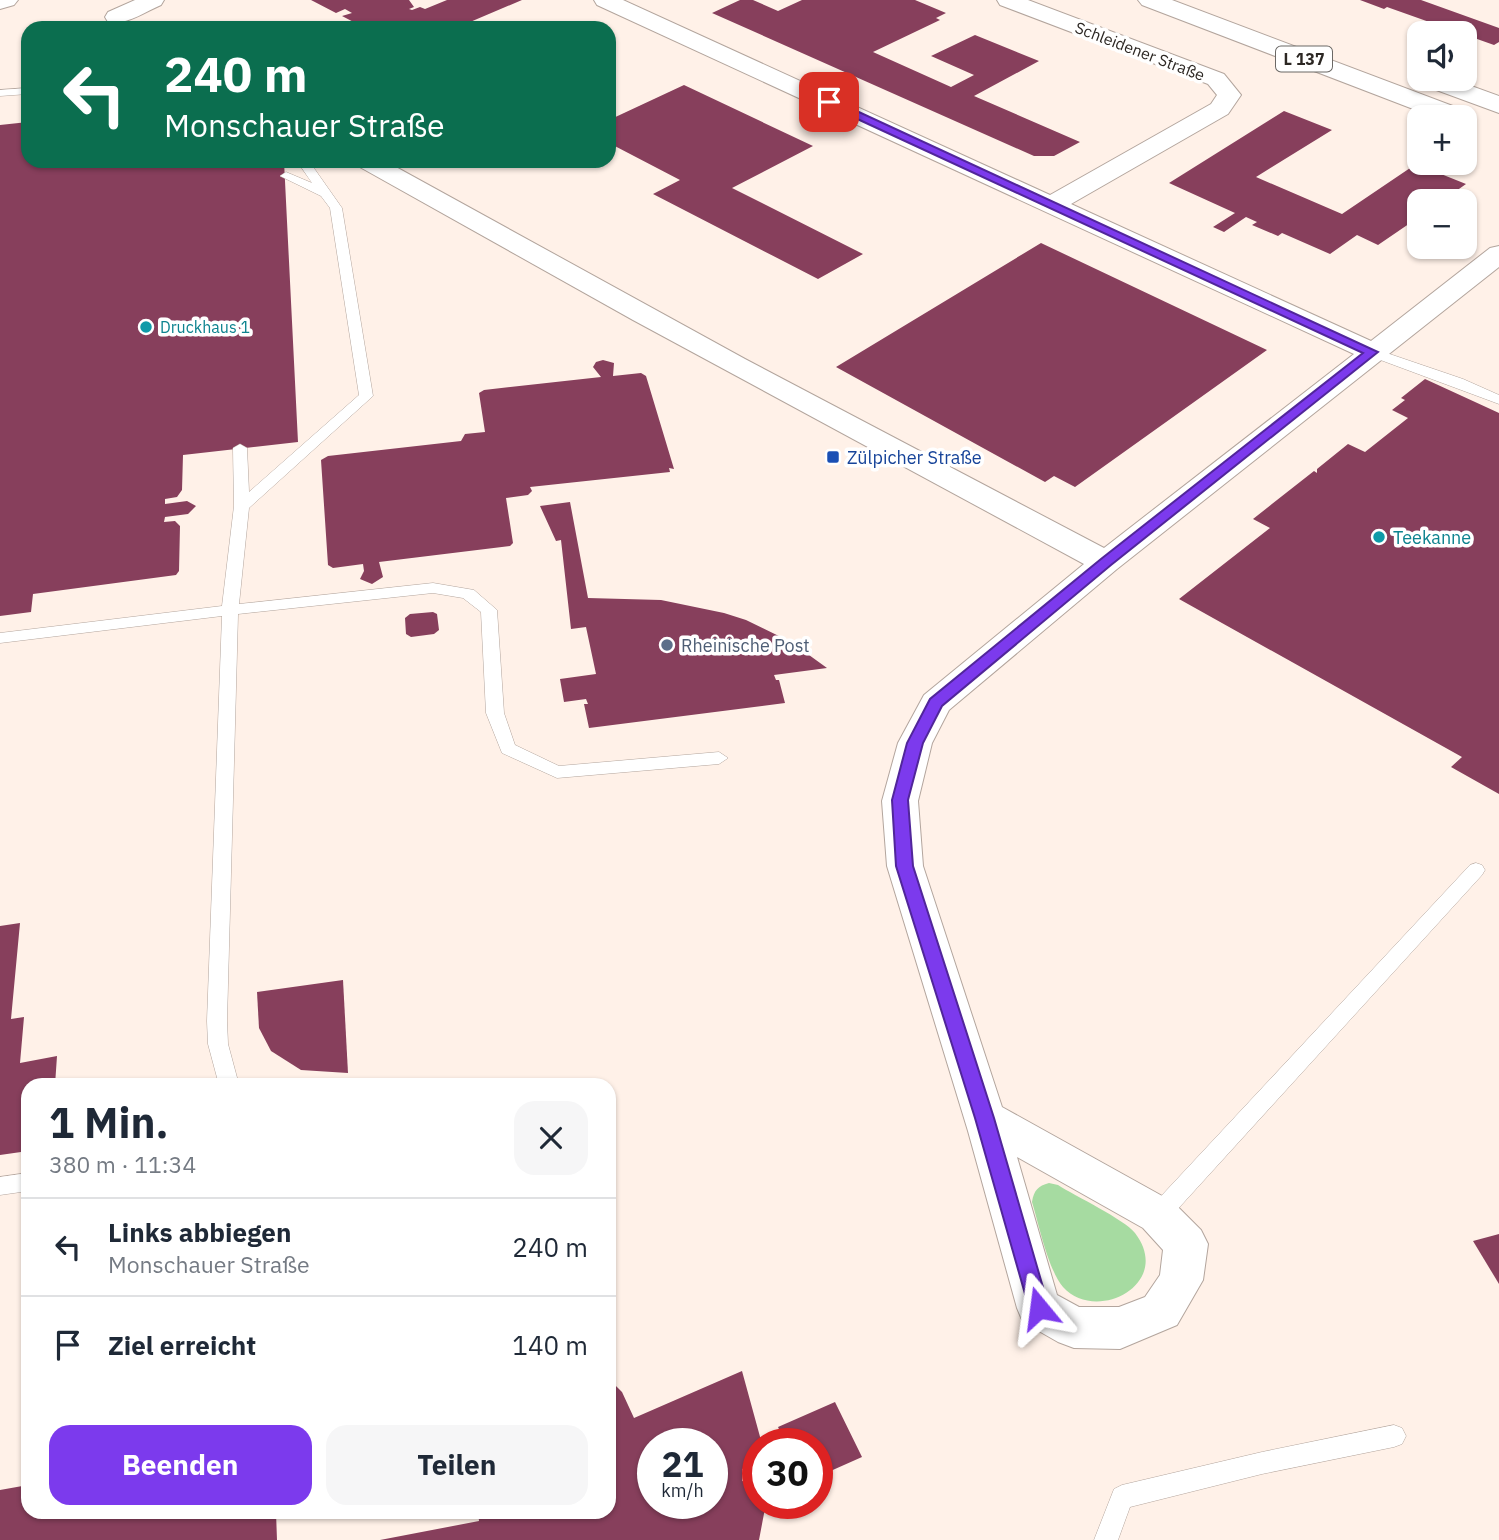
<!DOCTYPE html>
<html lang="de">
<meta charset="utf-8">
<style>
:root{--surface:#fff;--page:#f6f6f7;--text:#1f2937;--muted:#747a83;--line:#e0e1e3;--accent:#7c3aed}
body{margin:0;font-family:"IBM Plex Sans",sans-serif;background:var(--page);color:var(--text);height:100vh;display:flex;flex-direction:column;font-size:26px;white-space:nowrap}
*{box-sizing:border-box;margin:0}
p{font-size:23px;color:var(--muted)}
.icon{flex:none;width:38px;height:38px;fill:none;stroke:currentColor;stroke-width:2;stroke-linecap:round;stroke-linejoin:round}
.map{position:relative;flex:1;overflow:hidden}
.side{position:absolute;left:21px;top:1078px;width:595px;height:441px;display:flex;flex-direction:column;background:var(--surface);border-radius:21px;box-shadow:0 2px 5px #0004}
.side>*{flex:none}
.banner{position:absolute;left:21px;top:21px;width:595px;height:147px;border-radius:21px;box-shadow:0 2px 5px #0004;background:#0b6e4f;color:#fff;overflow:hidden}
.tools{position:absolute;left:1407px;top:21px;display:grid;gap:14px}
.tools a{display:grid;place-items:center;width:70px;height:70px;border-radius:14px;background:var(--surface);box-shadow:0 2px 5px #0004;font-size:35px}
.speed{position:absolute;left:637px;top:1428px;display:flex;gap:14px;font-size:35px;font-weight:700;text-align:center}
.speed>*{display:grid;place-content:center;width:91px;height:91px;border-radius:50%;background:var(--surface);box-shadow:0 2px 5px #0004;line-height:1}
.speed small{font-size:18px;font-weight:400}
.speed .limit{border:10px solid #d22;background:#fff;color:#111}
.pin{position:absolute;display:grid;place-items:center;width:60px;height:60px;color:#fff;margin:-30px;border-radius:14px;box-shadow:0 4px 10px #0006}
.me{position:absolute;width:77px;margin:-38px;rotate:344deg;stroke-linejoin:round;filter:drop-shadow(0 0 5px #0008)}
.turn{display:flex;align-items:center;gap:24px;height:147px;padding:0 28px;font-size:32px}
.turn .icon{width:91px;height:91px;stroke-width:2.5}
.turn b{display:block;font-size:49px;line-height:60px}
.round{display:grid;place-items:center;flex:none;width:74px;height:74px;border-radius:21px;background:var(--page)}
.overview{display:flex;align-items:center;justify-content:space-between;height:119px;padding:0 28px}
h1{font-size:42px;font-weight:700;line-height:52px}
.button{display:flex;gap:14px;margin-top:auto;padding:14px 28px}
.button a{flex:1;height:80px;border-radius:21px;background:var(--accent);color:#fff;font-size:28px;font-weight:700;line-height:80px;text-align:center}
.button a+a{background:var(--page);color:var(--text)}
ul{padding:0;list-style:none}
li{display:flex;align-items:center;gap:21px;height:98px;padding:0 28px;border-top:2px solid var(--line)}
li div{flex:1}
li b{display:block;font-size:26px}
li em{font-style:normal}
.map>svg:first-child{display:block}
.green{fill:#a6dba1}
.building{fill:#873f5c;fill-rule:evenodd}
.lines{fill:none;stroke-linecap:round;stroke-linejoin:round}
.service-casing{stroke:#b3a59d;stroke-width:1}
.minor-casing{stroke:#b3a59d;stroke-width:2}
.primary-casing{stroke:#b3a59d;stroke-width:2}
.motorway-casing{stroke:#b3a59d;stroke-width:2}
.service{fill:#fff;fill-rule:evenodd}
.minor{fill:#fff;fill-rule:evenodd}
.primary{fill:#fff;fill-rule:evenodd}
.motorway{fill:#fff;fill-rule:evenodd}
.route{fill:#7c3aed;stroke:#51269a;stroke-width:2}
.culture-dot{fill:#0f9aa8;stroke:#fff;stroke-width:2.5}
.transit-dot{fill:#1a4fb4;stroke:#fff;stroke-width:2.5}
.service-dot{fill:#5c6f8a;stroke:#fff;stroke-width:2.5}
.labels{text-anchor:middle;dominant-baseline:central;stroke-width:7;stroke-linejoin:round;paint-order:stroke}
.far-street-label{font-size:16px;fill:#2c2723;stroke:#fff}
.shield{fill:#fff;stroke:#6b6865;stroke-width:2}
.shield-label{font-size:16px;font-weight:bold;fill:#2c2723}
.far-culture-label{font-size:16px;fill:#0d838f;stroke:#fff;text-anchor:start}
.transit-label{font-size:18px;fill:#164399;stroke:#fff;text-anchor:start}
.culture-label{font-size:18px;fill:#0d838f;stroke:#fff;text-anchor:start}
.service-label{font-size:18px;fill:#4e5e75;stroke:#fff;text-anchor:start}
</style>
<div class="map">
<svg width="1499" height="1540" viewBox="0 0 1499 1540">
<rect width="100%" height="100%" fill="#fff1e8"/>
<!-- green -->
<path class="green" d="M1049,1183l9,2c17,11 66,34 77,48 39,51 -39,91 -72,54 -15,-18 -24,-62 -31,-85 2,-12 6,-16 17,-19z"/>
<!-- building -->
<g class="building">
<polygon points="311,0 409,0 414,7 409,9 412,10 420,7 425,9 447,0 522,0 456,28 365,28 342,16 352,13 345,9 336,13"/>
<polygon points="740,0 753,0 778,11 802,0 915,0 946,13 936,18 940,20 873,52 951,87 974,75 931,56 975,35 1039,61 974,96 1080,142 1054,156 1034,156 712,13"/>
<polygon points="1360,0 1421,0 1499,28 1499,42 1494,45 1387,7 1384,9"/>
<polygon points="684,85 813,146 732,188 863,254 818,279 653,194 680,180 609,143 609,120"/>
<polygon points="1284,111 1332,130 1256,177 1342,214 1416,164 1466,184 1442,201 1419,201 1419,217 1378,245 1357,235 1330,254 1282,233 1278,236 1252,225 1257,222 1246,217 1224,232 1213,227 1235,213 1169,183"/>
<polygon points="28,122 28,161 284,161 298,442 183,455 182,490 177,497 165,499 165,504 187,501 196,506 188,514 165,517 164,522 175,521 180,526 179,571 176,575 33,594 31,612 0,616 0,125"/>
<polygon points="1041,243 1267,350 1075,487 1054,476 1045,482 836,367"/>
<polygon points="603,360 614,363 613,376 641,373 646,376 674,469 669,468 670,472 530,487 532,491 528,495 506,498 513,543 510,546 379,562 383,577 372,584 360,579 364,571 363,564 333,568 328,565 321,460 328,456 461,441 465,434 485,432 479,393 484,390 601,377 593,367 596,362"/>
<polygon points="1425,379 1499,413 1499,794 1451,767 1462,757 1179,599 1270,528 1253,519 1314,471 1317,473 1317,469 1348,444 1365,452 1408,418 1392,410 1405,400 1401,398"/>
<polygon points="570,502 588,598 661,600 724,613 746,620 791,642 827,668 774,675 776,680 779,680 785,703 589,728 584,704 588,704 586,699 564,702 560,679 596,674 586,627 571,629 561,540 556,541 540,506"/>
<polygon points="433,612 437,614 439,630 434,634 411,637 406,634 405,618 410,614"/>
<polygon points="20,923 11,1019 24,1017 20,1063 57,1056 55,1085 28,1085 28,1151 0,1155 0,926"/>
<polygon points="343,980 348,1073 301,1070 271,1051 259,1028 257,992"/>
<polygon points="1499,1234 1499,1284 1473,1241"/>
<path d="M742,1371l20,73h-4v22l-16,3v12l16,3v19h8l-7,37h-379l99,-19 -1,-9h131v-133l13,13 12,26zM653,1444h59v59h-59z"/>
<polygon points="835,1402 862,1457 817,1477 817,1444 786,1444 778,1427"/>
<polygon points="28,1485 28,1512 276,1512 277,1540 0,1540 0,1490"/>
</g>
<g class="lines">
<defs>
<g id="service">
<polygon points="28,88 28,94 0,96 0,90"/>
<polygon points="297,161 309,161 342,208 373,396 249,508 239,604 433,583 474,590 497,610 504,713 515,745 559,766 719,752 728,758 719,764 557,778 502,753 486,713 481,612 463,598 433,593 238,614 227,1021 228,1044 239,1085 219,1085 208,1044 207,1021 222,616 0,643 0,633 222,606 234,506 233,448 240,444 247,448 249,492 359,395 330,208 321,196 280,176 286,172 312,183"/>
<polygon points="1372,348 1463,379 1499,395 1499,404 1367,355 1365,352"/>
<polygon points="1476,863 1482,865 1485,870 1482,875 1166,1222 1158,1224 1150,1222 1147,1215 1150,1208 1470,865"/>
<polygon points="28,1173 28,1191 0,1195 0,1177"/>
<polygon points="1394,1425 1402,1428 1406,1436 1402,1444 1394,1447 1262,1474 1130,1507 1118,1540 1094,1540 1114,1489 1122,1485 1262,1452"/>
</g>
<g id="minor">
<path d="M135,0h29l-3,5c-16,7 -36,21 -53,17l-3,-5 3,-5z"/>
<path d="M594,0h29l427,195 161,-91 6,-9 -9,-11 -208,-79 -3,-5h31l196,74 17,21 -13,19 -157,90 300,137 119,-93 9,-2v21l-382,302 -168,141 -17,33 -14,58 5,65 79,241 171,95 28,28 7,14 -5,36 -26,45 -57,24 -46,-1 -16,-6 -35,-20 -6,-14 -49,-177 -81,-265 -5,-65 16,-58 26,-48 160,-131 -451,-244 -275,-154 -3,-5h30l360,198 359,189 250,-194 -757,-349zM1017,1157l126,71 20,22 -3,25 -15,22 -26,10h-40l-22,-12z"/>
</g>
<g id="primary">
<polygon points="1138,0 1172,0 1466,111 1470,117 1465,123 1465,117 1434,117 1142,5"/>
<polygon points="1419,75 1419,79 1452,79 1499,96 1499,113 1420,84 1416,79"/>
</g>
<polygon id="motorway" points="0,0 18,0 14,5 0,9"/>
</defs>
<!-- service casing -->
<use href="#service" class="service-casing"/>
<!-- minor casing -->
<use href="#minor" class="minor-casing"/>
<!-- primary casing -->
<use href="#primary" class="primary-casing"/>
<!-- motorway casing -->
<use href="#motorway" class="motorway-casing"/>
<!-- service -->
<use href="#service" class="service"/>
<!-- minor -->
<use href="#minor" class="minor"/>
<!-- primary -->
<use href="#primary" class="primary"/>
<!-- motorway -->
<use href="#motorway" class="motorway"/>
</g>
<!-- route -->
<polygon class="route" points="825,100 833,100 1378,352 1111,565 942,706 923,743 908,800 913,866 994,1118 1049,1308 1046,1315 1039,1317 1032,1315 1029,1308 975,1118 896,866 892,800 907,743 930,699 1101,559 1363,353 825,104"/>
<!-- markers -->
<g class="culture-dot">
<circle cx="146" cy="327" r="7"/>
<circle cx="1379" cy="537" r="7"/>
</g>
<rect class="transit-dot" x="826" y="450" width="14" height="14" rx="3.5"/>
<circle class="service-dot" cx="667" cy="645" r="7"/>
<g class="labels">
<!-- far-street labels -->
<g class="far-street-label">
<text transform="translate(1140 51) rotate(21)">Schleidener Straße</text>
</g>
<!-- shield labels -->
<rect class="shield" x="1276" y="46.5" width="56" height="25" rx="5"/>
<g class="shield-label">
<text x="1304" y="59">L 137</text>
</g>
<!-- far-culture labels -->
<g class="far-culture-label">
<text x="160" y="327">Druckhaus 1</text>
</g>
<!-- transit labels -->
<g class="transit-label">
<text x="847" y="457">Zülpicher Straße</text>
</g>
<!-- culture labels -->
<g class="culture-label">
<text x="1393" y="537">Teekanne</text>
</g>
<!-- service labels -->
<g class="service-label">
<text x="681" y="645">Rheinische Post</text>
</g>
</g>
</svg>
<div class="tools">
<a><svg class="icon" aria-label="sound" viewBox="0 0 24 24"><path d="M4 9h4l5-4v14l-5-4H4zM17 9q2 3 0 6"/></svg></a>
<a>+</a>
<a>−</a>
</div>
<div class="speed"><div>21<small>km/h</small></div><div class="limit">30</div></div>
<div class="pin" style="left:829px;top:102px;background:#d93025"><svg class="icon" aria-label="arrive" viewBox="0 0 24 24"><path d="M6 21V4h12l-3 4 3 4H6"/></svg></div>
<svg class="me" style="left:1039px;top:1308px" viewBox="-20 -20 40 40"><path d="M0-17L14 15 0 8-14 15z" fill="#7c3aed" stroke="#fff" stroke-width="4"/></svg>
<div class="banner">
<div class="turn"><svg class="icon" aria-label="left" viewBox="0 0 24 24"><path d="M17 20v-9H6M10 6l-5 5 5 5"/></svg><div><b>240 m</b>Monschauer Straße</div></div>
</div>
<section class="side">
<div class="overview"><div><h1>1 Min.</h1><p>380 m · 11:34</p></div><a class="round"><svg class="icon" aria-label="close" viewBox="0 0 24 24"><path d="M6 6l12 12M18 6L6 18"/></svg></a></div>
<ul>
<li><svg class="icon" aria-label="left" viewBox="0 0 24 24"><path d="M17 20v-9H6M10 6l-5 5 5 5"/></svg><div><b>Links abbiegen</b><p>Monschauer Straße</p></div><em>240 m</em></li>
<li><svg class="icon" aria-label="arrive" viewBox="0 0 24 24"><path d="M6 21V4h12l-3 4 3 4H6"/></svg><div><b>Ziel erreicht</b></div><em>140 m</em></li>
</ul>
<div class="button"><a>Beenden</a><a>Teilen</a></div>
</section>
</div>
